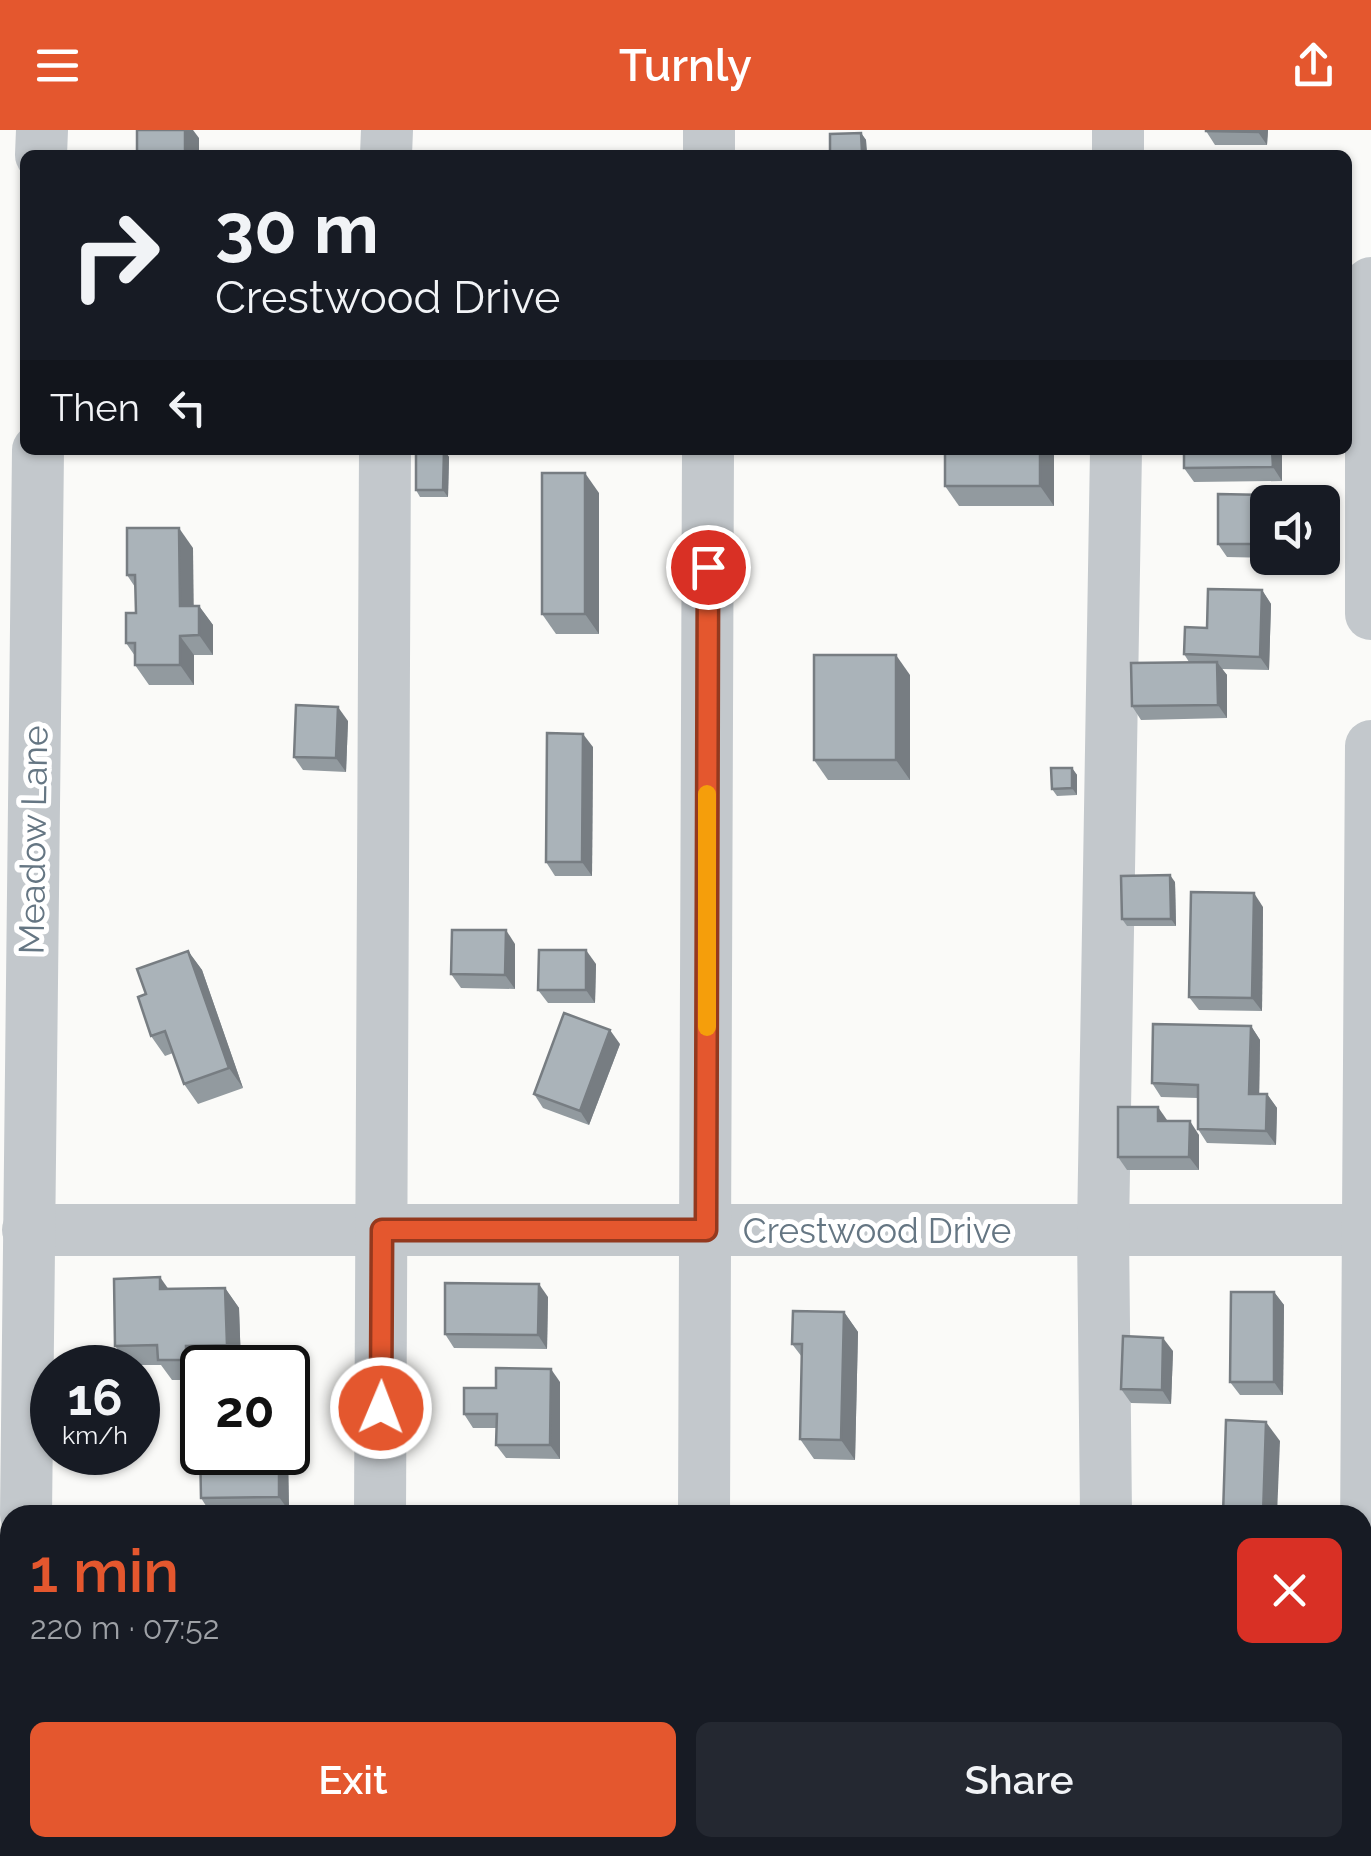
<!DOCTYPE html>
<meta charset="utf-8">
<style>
:root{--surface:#171b24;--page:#242831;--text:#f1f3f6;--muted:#9ea1a6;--accent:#e4572e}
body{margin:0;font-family:Raleway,sans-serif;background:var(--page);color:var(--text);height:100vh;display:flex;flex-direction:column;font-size:38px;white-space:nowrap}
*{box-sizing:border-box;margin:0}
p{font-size:32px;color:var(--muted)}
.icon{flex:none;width:55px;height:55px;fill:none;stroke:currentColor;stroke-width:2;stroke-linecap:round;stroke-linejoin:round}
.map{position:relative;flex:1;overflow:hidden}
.details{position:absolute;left:0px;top:1375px;width:1372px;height:352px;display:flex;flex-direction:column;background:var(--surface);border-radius:30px 30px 0 0;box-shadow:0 2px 8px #0004}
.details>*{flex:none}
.hud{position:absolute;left:20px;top:20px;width:1332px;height:305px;border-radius:15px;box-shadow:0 2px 8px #0004;background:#171b24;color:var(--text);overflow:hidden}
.fabs{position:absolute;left:1250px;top:355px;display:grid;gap:20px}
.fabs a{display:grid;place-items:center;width:90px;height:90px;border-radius:15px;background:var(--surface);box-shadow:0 2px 8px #0004;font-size:50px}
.speed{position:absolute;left:30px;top:1215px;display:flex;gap:20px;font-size:50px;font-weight:700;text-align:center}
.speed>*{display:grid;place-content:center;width:130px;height:130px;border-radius:50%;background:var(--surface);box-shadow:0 2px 8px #0004;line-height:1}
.speed small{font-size:25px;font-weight:400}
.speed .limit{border:5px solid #111;border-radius:15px;background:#fff;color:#111}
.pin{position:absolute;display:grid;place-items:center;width:85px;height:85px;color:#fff;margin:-42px;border:5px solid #fff;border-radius:50%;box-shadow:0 2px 10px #0007}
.me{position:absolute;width:110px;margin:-55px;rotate:1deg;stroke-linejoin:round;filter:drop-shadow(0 0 8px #0008)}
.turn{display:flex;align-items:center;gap:35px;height:210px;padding:0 30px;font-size:45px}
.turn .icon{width:130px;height:130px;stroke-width:2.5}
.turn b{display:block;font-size:70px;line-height:85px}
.then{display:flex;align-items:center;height:95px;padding:0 30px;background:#0003;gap:20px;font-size:38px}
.round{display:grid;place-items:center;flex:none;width:105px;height:105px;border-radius:15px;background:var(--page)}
.summary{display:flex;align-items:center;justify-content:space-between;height:170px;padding:0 30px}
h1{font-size:60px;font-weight:600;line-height:75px;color:var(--accent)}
.button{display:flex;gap:20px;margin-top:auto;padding:20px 30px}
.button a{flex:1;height:115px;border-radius:15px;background:var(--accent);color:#fff;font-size:40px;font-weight:600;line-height:115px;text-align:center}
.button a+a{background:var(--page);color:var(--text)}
header{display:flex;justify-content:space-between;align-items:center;height:130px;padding:0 30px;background:var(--accent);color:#fff;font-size:45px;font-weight:600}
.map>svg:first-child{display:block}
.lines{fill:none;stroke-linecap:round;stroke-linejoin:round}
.minor{stroke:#c3c8cc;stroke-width:52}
.wall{fill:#929a9f}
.shaded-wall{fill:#777d82}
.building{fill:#aab3b9;stroke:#777d82;stroke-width:2.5}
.route-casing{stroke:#94391e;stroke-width:25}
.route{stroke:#e4572e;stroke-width:18}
.slow{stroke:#f59e0b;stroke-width:18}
.labels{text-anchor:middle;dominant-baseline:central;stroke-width:10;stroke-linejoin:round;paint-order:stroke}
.street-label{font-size:35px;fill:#657683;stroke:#fff}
</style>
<header><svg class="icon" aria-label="menu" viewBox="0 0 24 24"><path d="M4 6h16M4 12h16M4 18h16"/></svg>Turnly<svg class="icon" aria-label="share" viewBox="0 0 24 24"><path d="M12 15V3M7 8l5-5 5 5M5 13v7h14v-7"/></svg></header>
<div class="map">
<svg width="1371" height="1726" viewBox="0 0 1371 1726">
<rect width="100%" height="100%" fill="#fafaf8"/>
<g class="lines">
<!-- minor -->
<g class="minor">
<polyline points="41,25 42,0"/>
<polyline points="386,25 387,0"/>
<polyline points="709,25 709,0"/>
<polyline points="1118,25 1118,0"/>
<polyline points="1371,153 1371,484"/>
<polyline points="28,1100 1366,1100"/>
<polyline points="26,1385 38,320"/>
<polyline points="380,1385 385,320"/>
<polyline points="704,1385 708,320"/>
<polyline points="1106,1385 1103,1100 1116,320"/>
<polyline points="25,1726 25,1718"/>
<polyline points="376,1726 377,1718"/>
<polyline points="701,1726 701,1718"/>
<polyline points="1364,1726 1371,616"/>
</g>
</g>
<!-- wall -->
<g class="wall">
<polygon points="1268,0 1267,15 1215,15 1206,1"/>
<polygon points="861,3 866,10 867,25 831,25 830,23"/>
<polygon points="444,320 449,327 448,367 420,367 416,360"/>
<polygon points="1054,320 1054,376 959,376 945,356"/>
<polygon points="1282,320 1282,351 1194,352 1184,338"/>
<polygon points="599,363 599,504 556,504 542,484"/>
<polygon points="1268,372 1268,428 1276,428 1227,427 1218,414"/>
<polygon points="193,418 193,476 199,476 213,495 213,525 194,525 194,555 149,555 135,535 135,526 126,513 136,483 135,457 127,445"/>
<polygon points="1262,460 1271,474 1269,540 1222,539 1227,545 1227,588 1141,590 1132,576 1189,532 1184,524 1207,498"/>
<polygon points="910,545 910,650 828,650 814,630"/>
<polygon points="348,591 346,642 303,640 294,627"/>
<polygon points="593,617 592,746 555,746 546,732"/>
<polygon points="1072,638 1077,645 1077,665 1057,666 1052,659"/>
<polygon points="1175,752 1176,796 1127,796 1122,789"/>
<polygon points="1263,777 1262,881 1199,880 1189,867"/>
<polygon points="515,814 515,859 461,858 451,844"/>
<polygon points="188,821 202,840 243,958 198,974 184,954 173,923 165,926 151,906 146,864"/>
<polygon points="596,834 595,873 548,873 538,860"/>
<polygon points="1251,896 1260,910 1259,964 1267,964 1277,978 1276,1015 1207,1013 1198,999 1198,968 1161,967 1152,953"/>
<polygon points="620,914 589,995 543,978 534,964"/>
<polygon points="1167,991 1199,1005 1199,1040 1127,1040 1118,1027"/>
<polygon points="225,1158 239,1178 241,1235 200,1235 200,1250 172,1250 161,1235 129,1235 115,1216 168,1159"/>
<polygon points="1274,1162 1284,1175 1283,1265 1240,1265 1230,1252"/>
<polygon points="548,1167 547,1219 454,1218 445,1204"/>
<polygon points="844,1182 858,1202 855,1330 814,1329 800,1309 802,1227 792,1214"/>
<polygon points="1173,1221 1171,1274 1131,1273 1121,1259"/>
<polygon points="560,1252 560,1329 506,1328 496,1315 497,1298 473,1298 464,1284 496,1258"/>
<polygon points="288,1327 289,1381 210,1382 201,1368"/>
</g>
<!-- shaded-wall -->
<g class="shaded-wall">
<polygon points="185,0 193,0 199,8 199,25 185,25"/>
<polygon points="1258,0 1268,0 1267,15 1258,2"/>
<polygon points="861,3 866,10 867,25 864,25 862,22"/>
<polygon points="444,320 449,327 448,367 443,360"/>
<polygon points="1040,320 1054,320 1054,376 1040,356"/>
<polygon points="1272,320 1282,320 1282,351 1273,337"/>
<polygon points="585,343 599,363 599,504 585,484"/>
<polygon points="179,398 193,418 194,495 180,476"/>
<polygon points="1262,460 1271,474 1269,540 1260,527"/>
<polygon points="199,476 213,495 213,525 199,505"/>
<polygon points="180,506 194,525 194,555 180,535"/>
<polygon points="896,525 910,545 910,650 896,630"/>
<polygon points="1217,532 1227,545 1227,588 1218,575"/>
<polygon points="338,577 348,591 346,642 336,628"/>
<polygon points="583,604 593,617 592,746 582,732"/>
<polygon points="1072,638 1077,645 1077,665 1072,658"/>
<polygon points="1170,745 1175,752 1176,796 1171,789"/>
<polygon points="1254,763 1263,777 1262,881 1252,868"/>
<polygon points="506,800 515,814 515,859 505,845"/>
<polygon points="586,820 596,834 595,873 586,860"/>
<polygon points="188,821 202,840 243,958 229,938"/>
<polygon points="1251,896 1260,910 1259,978 1249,964"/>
<polygon points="610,900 620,914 589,995 580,981"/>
<polygon points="1267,964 1277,978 1276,1015 1266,1001"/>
<polygon points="1158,977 1167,990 1167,1004 1158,991"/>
<polygon points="1190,991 1199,1005 1199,1040 1189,1027"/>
<polygon points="160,1147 174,1167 160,1159"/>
<polygon points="539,1154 548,1167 547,1219 538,1205"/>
<polygon points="225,1158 239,1178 241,1235 227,1215"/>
<polygon points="1274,1162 1284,1175 1283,1265 1274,1252"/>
<polygon points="844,1182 858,1202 855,1330 841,1310"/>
<polygon points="1163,1208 1173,1221 1171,1274 1162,1260"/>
<polygon points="186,1216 200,1235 200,1250 186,1230"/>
<polygon points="551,1239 560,1252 560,1329 550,1315"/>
<polygon points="1266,1292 1280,1311 1277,1385 1263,1385"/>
<polygon points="279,1322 285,1322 288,1327 289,1381 279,1367"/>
</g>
<!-- building -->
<g class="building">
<rect x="137" y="0" width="48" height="25"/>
<polygon points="1206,0 1258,0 1258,2 1206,1"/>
<polygon points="861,3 862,22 830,23 830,4"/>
<polygon points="416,320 444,320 443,360 416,360"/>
<rect x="945" y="320" width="95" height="36"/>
<polygon points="1184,320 1272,320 1273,337 1184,338"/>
<rect x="542" y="343" width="43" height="141"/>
<polygon points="1218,364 1267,365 1267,414 1218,414"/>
<polygon points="127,398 179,398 180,476 199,476 199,505 180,506 180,535 135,535 135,513 126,513 126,483 136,483 135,445 127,445"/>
<polygon points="1208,459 1262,460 1260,527 1184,524 1185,497 1207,498"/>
<rect x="814" y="525" width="82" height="105"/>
<polygon points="1217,532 1218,575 1132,576 1131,533"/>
<polygon points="296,575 338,577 336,628 294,627"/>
<polygon points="547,603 583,604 582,732 546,732"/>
<polygon points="1051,638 1072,638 1072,658 1052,659"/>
<polygon points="1170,745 1171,789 1122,789 1121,746"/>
<polygon points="1191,762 1254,763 1252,868 1189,867"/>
<polygon points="452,800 506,800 505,845 451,844"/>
<polygon points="539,820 586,820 586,860 538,860"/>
<polygon points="188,821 229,938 184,954 165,901 151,906 138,867 146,864 137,839"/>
<polygon points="564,883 610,900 580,981 534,964"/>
<polygon points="1153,894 1251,896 1249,964 1267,964 1266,1001 1198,999 1198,955 1152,953"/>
<polygon points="1118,977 1158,977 1158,991 1190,991 1189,1027 1118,1027"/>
<polygon points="160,1147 160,1159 225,1158 227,1215 186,1216 186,1230 158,1230 157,1215 115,1216 114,1149"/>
<polygon points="445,1153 539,1154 538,1205 445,1204"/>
<polygon points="1231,1162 1274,1162 1274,1252 1230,1252"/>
<polygon points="793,1181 844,1182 841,1310 800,1309 802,1214 792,1214"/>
<polygon points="1123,1206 1163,1208 1162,1260 1121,1259"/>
<polygon points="496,1238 551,1239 550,1315 496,1315 497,1284 464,1284 464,1258 496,1258"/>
<polygon points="1226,1290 1266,1292 1263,1385 1223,1385"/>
<polygon points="200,1315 202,1315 202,1322 279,1322 279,1367 201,1368"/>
<polygon points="848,1718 912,1718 918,1726 853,1726"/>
</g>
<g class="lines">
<defs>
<polyline id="route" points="381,1278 382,1100 706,1100 708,437"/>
</defs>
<!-- route casing -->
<use href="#route" class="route-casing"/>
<!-- route -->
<use href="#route" class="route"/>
<!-- slow -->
<polyline class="slow" points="707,897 707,664"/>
</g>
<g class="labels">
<!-- street labels -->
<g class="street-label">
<text transform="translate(33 710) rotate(-89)">Meadow Lane</text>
<text x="877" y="1100">Crestwood Drive</text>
</g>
</g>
</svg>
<div class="fabs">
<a><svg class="icon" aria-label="sound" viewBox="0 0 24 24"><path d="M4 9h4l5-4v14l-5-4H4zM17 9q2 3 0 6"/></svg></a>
</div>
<div class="speed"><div>16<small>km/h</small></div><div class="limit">20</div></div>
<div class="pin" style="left:708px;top:437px;background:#d93025"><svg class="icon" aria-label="arrive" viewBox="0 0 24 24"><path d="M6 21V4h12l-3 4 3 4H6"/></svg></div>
<svg class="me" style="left:381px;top:1278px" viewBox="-20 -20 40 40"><circle r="17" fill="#e4572e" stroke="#fff" stroke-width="3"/><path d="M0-11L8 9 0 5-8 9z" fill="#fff"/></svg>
<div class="hud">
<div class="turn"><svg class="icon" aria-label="right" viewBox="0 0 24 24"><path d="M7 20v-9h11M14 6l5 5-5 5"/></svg><div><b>30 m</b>Crestwood Drive</div></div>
<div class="then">Then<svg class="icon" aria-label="left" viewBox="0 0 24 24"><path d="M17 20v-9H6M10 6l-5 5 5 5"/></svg></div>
</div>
<section class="details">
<div class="summary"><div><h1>1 min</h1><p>220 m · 07:52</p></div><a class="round" style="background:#d93025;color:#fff"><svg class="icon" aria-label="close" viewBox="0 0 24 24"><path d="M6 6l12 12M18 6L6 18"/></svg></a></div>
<div class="button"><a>Exit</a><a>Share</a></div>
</section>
</div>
